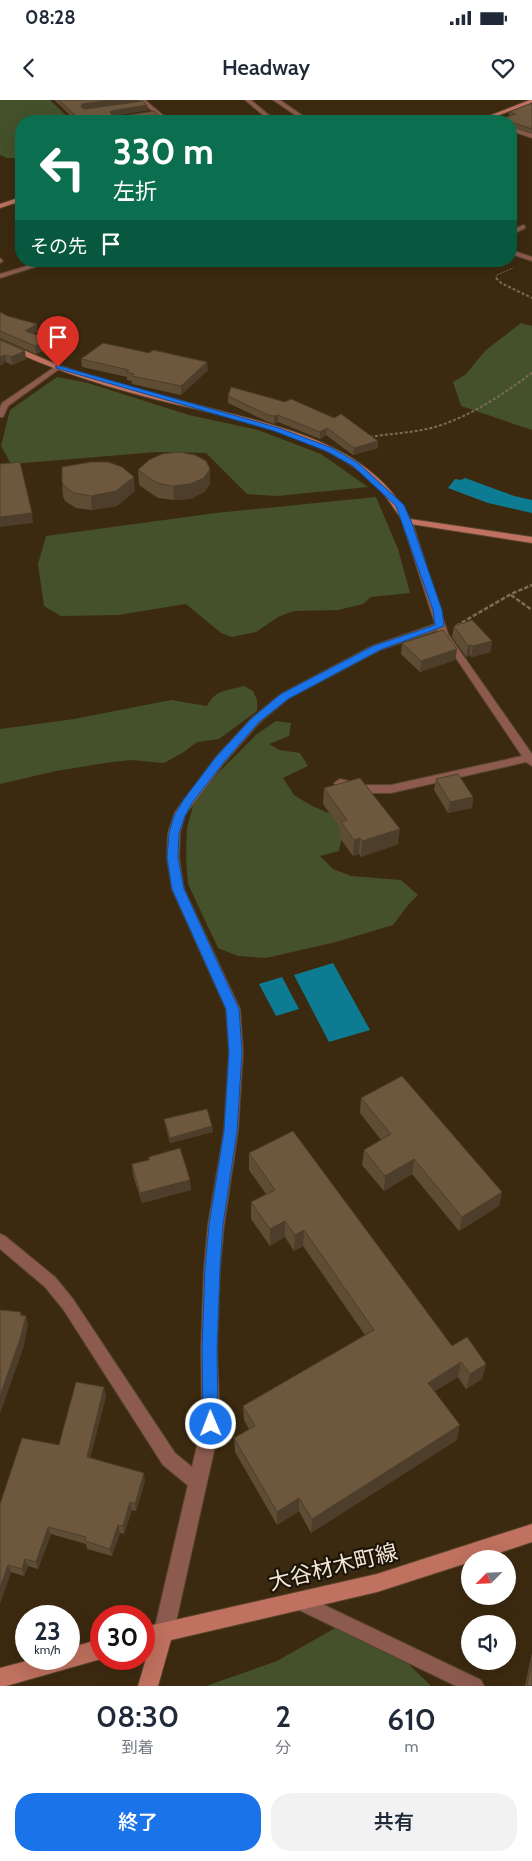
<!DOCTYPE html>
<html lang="ja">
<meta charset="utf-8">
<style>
:root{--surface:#fff;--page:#f2f2f3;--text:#1f2937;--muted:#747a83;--accent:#1a73e8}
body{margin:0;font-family:Cabin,"Noto Sans JP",sans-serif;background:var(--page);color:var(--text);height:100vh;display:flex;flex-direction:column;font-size:19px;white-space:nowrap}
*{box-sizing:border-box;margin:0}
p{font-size:16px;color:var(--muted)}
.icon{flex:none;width:28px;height:28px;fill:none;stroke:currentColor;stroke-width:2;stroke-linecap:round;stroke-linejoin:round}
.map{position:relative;height:1586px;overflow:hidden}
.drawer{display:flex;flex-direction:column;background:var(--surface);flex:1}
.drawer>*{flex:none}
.hud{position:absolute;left:15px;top:15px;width:502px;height:152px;border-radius:20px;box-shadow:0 5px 20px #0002;background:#0b6e4f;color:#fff;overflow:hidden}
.needle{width:32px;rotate:246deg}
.tools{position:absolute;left:461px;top:1450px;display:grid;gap:10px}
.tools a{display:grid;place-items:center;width:55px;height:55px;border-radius:50%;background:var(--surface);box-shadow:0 5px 20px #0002;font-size:25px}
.speed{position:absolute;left:15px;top:1505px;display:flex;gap:10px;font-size:25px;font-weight:700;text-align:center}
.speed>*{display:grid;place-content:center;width:65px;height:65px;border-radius:50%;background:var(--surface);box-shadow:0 5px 20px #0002;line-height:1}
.speed small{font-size:12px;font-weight:400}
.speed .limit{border:8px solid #d22;background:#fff;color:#111}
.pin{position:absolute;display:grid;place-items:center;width:42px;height:42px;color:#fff;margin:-51px -21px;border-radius:50% 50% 50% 0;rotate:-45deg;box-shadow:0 0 5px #0007}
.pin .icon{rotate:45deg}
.me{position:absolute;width:55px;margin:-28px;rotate:359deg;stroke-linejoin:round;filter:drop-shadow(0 0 4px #0008)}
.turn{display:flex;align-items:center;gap:18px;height:105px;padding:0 15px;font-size:22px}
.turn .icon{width:65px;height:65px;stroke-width:2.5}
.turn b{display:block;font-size:35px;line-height:42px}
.then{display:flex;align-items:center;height:48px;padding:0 15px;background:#0003;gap:10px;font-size:19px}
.eta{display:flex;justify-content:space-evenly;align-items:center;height:85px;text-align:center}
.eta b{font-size:30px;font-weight:600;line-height:35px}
.action{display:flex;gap:10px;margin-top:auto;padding:10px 15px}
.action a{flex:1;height:58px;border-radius:20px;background:var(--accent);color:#fff;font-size:20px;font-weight:600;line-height:58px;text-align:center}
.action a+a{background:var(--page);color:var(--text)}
.status{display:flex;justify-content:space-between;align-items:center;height:35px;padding:0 25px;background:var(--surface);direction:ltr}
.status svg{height:14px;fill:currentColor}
header{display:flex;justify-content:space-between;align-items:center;height:65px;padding:0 15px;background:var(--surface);font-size:22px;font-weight:600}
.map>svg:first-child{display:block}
.green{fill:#45512a}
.water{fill:#0d7c92}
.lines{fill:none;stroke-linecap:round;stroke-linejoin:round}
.lane-casing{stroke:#56452c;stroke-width:2}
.street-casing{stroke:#56452c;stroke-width:2}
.secondary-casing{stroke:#56452c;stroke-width:2}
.path-far2{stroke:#7c6c56;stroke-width:1;stroke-dasharray:2.5 1;stroke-linecap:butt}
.path-far1{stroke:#7c6c56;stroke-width:2;stroke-dasharray:3 2;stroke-linecap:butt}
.path{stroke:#7c6c56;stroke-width:2.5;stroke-dasharray:4.5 2;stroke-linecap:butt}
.lane{fill:#8c5a4e;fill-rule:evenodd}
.street{fill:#8c5a4e;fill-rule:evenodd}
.secondary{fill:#c0715f;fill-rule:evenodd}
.wall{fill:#5e4c35}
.shaded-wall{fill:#4c3e2b}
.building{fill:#6d583e;stroke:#4c3e2b}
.route{fill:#1a73e8;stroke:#114b97}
.labels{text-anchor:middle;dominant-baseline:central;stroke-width:4.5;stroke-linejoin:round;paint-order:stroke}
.near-street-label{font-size:22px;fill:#f4e8d9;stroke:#1d1409}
</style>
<div class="status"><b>08:28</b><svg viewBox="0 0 49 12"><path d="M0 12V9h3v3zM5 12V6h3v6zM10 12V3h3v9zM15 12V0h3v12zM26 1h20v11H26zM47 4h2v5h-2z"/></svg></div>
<header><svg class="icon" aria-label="back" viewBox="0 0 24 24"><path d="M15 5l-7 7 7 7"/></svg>Headway<svg class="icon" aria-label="heart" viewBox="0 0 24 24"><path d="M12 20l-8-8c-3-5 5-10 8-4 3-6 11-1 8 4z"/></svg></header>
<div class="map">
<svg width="532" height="1586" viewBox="0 0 532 1586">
<rect width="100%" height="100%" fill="#3c2a10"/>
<!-- green -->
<g class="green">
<polygon points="0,0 50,0 72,21 21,21 21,58 7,58 0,55"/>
<polygon points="521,223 532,226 532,330 461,306 453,282 465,275 486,250"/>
<polygon points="57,277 88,283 189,315 258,330 321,354 368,387 277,396 247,394 206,353 157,352 11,364 1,346 10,310"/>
<polygon points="376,397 398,449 410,493 371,497 363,504 338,510 294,511 278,517 256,532 232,537 221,533 186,504 118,515 61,516 44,506 38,464 46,436 216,413"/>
<path d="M244,586l9,5 4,9v11l-38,28 -22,3 -13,10 -20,11 -33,-3 -26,3 -49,8 -56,13v-55l74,-10 97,-19 36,6c9,-17 20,-15 37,-20z"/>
<polygon points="276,621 291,623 289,636 269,644 279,650 300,653 308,666 283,678 294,695 312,706 336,716 344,726 339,751 320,756 333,769 351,776 401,780 418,795 408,805 393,825 336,842 266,858 238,856 218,848 188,784 186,758 187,728 193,706 208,683 257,634"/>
<polygon points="337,1527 396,1552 431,1586 206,1586 277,1561"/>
</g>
<!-- water -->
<g class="water">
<polygon points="465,378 514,396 532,400 532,413 488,403 448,388 455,379 461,380"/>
<polygon points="333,863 370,930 329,942 294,875"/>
<polygon points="282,877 299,909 276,916 259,884"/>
</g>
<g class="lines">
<defs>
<g id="lane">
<polygon points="523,125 525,126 525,128 511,135 511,131"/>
<polygon points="511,150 532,157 532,161 511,154"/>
<polygon points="0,158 3,161 0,163"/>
<polygon points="43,161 54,161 0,178 0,174"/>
<polygon points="56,266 62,267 8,306 3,317 0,317 0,308 2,303"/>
<polygon points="0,1134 5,1136 55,1177 73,1199 175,1353 203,1376 205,1382 203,1388 197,1390 191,1388 163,1365 63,1209 45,1187 0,1149"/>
<polygon points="299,1493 481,1580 484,1586 456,1586 293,1507 291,1501 293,1495"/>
</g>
<g id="street">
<polygon points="139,0 145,0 170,21 164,21"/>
<polygon points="245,0 251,0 276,21 270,21"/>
<polygon points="273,0 280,0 309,20 304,21"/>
<polygon points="511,27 532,34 532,38 511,31"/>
<polygon points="407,418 412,421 448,534 532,654 532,666 526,662 391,693 366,693 336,686 334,683 340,679 366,685 391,685 522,656 437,530 380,550 289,598 260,622 224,663 185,715 180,733 179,758 184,789 240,909 243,952 238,1031 224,1125 220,1168 217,1249 220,1324 174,1531 171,1538 164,1541 157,1538 154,1531 202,1324 201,1249 204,1168 208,1125 224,1031 229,952 226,909 172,789 167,758 168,733 175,712 216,657 252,618 281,594 372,546 435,524 402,421"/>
</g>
<g id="secondary">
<polygon points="530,0 532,0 532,3 483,21 476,21"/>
<polygon points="21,97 21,101 0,108 0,104"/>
<path d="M0,240l58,25 30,10c42,13 86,24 129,35 72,19 155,37 193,109l122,18v6l-128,-20c-9,-13 -16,-25 -27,-37 -56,-56 -160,-70 -234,-90 -49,-13 -97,-29 -143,-51z"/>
<polygon points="532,1424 532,1442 481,1459 470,1459 470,1462 377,1492 171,1540 158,1586 138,1586 150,1545 144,1546 144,1527 377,1474"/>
<polygon points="101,1539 101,1559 6,1586 0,1586 0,1568 34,1559 69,1559 69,1548"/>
</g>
</defs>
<!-- lane casing -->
<use href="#lane" class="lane-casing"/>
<!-- street casing -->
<use href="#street" class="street-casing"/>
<!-- secondary casing -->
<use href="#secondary" class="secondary-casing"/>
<!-- path-far2 -->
<polyline class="path-far2" points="496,179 497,175 513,168"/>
<!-- path-far1 -->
<g class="path-far1">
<polyline points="496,178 501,183 532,198"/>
<path d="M370,337c23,-4 46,-4 68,-11 35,-11 65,-32 94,-53"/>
</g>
<!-- path -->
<g class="path">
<polyline points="511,495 532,510"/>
<polyline points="456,526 511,494 532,485"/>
</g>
<!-- lane -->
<use href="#lane" class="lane"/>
<!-- street -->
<use href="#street" class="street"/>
<!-- secondary -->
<use href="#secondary" class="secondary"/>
</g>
<!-- wall -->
<g class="wall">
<polygon points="54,0 138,0 138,1 85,9 147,5 148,10 113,16 115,17 166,21 76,21"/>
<polygon points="532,3 532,34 511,26 511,21 500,21 501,19 509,16 509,12"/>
<polygon points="0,212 38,231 33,234 50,247 36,254 0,238"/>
<polygon points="0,240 26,259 12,265 6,262"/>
<polygon points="81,259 208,270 181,295 132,284 132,281 127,280 127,277 82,267"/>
<polygon points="228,296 378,341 378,348 353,355 326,335 320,339 278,322 274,324 268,322 228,303"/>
<polygon points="138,370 210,384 204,392 191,399 174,400 158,398 139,385"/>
<polygon points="62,382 135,391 117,406 92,410 76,408 65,401 63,396"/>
<polygon points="454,526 491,552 471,557 470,555 466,557 452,537"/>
<polygon points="402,543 457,549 455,560 420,572 401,554"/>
<polygon points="436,679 473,697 472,708 448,713 434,690"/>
<polygon points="324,688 398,744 361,757 359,754 353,756 340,738 340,728 323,704"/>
<polygon points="361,998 502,1092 499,1106 459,1131 412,1074 384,1091 362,1065 364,1050 381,1040 360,1013"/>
<polygon points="164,1019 212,1026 213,1032 170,1043 165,1024"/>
<polygon points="249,1053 452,1246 486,1264 482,1279 466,1289 458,1277 435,1291 457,1340 311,1433 299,1411 277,1425 235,1352 234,1338 249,1329 244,1320 243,1306 365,1235 303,1146 294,1151 285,1137 270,1146 251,1119 251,1102 266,1094 249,1070"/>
<polygon points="132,1064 191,1090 142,1103 133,1075"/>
<polygon points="106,1296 90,1358 145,1381 136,1411 132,1410 124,1434 120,1433 112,1456 87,1449 86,1444 51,1434 38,1469 28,1466 24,1476 11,1472 0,1503 0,1404 59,1345"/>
<polygon points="532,1553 532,1586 525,1586"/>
</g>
<!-- shaded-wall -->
<g class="shaded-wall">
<polygon points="112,0 138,0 138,1 83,9 81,7 82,4"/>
<polygon points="147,5 148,10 112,16 110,13 111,11"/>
<polygon points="120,18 121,21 94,21"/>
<polygon points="37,224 38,231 26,239 25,231"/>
<polygon points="49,239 50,247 36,254 35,246"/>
<polygon points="25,251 26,259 12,265 11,257"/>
<polygon points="5,255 6,262 0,266 0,257"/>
<polygon points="207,262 208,270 181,295 181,286"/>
<polygon points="278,315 278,322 274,324 274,316"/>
<polygon points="327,328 326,335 320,339 320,332"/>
<polygon points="378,341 378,348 353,355 354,348"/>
<polygon points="210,369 210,384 204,392 191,399 174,400 173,386"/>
<polygon points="134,377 135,391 117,406 92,410 91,396"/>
<polygon points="32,413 33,423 0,427 0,417"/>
<polygon points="492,541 491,552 471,557 473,546"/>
<polygon points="471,545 470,555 466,557 468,546"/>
<polygon points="457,549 455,560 420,572 421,561"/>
<polygon points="473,697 472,708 448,713 450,702"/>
<polygon points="400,729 398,744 361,757 362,741"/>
<polygon points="360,738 359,754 353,756 354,740"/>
<polygon points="212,1026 213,1032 170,1043 170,1038"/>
<polygon points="414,1059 412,1074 384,1091 385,1076"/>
<polygon points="190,1080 191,1090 142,1103 140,1093"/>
<polygon points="502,1092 499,1106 459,1131 462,1117"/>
<polygon points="285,1121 285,1137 270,1146 270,1129"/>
<polygon points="304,1130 303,1146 294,1151 295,1135"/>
<polygon points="21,1212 24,1221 26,1216 28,1225 23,1249 0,1314 0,1296"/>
<polygon points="461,1262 458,1277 425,1297 428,1283"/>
<polygon points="486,1264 482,1279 466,1289 470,1274"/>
<polygon points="104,1287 106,1296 88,1365 87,1357"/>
<polygon points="460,1325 457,1340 311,1433 312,1419"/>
<polygon points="144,1373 145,1381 136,1411 135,1404"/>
<polygon points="299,1398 299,1411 277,1425 277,1412"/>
<polygon points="130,1402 132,1410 124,1434 123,1426"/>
<polygon points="118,1425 120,1433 112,1456 110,1449"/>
<polygon points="48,1427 51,1434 38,1469 36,1462"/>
<polygon points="25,1459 28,1466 24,1476 22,1469"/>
<polygon points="8,1465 11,1472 0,1503 0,1488"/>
</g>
<!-- building -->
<g class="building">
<polygon points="59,0 112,0 82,4 81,7 85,9 143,1 147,5 111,11 110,13 115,17 154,11 166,21 125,21 120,18 94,21 81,21"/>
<polygon points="532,3 532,29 511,22 511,21 508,21 501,19 516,14 509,12"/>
<polygon points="0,212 7,216 37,224 25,231 49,239 35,246 0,231"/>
<polygon points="0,240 25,251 11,257 5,255 0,257"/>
<polygon points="103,243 149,253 153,250 207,262 181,286 132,276 134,274 126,272 129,270 81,259"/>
<polygon points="231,287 285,302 291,299 334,318 341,314 378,341 354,348 327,328 320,332 278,315 274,316 268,315 228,296"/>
<polygon points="179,352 195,355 206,361 210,369 204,378 190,384 173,386 157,383 138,370 149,360 162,354"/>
<polygon points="20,362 32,413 0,417 0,364"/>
<polygon points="91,362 108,362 122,367 134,377 116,391 91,396 74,393 64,386 62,382 62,367"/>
<polygon points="472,520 492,541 473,546 471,545 468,546 454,526"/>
<polygon points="443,530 457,549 421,561 402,543"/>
<polygon points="458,674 473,697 450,702 436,679"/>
<polygon points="360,678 400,729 362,741 360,738 354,740 341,722 347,720 324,688"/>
<polygon points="402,976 502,1092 462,1117 414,1059 385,1076 364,1050 391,1034 361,998"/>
<polygon points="207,1009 212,1026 170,1038 164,1019"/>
<polygon points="293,1031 452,1246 467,1237 486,1264 470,1274 461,1262 428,1283 460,1325 312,1419 299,1398 277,1412 234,1338 255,1326 243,1306 374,1230 304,1130 295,1135 285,1121 270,1129 251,1102 275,1090 249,1053"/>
<polygon points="180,1048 190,1080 140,1093 132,1064 149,1060 149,1057"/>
<polygon points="0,1210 21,1212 20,1215 26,1216 20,1239 0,1296"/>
<polygon points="76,1282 104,1287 87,1357 144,1373 135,1404 130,1402 123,1426 118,1425 110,1449 85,1441 86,1437 48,1427 36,1462 25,1459 22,1469 8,1465 0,1488 0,1404 22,1338 59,1345"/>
<polygon points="532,1561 532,1586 529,1586 527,1585"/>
</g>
<!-- route -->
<polygon class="route" points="56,265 279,328 332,348 358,363 404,405 411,421 442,510 444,526 380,550 288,599 259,622 224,662 192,703 185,716 179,733 178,758 184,789 239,909 242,952 237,1031 223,1125 220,1168 217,1249 218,1324 216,1330 211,1332 205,1330 203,1324 202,1249 205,1168 209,1125 224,1031 229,952 226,909 172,789 167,758 169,733 174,716 184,699 216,657 252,618 281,594 373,546 435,525 433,510 396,406 353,366 326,351 274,331 56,268"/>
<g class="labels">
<!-- near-street labels -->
<g class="near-street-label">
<text transform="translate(333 1467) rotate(-14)">大谷材木町線</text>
</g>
</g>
</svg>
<div class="tools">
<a><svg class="needle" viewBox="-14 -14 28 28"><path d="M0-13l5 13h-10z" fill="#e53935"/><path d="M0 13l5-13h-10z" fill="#747a83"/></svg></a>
<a><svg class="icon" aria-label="sound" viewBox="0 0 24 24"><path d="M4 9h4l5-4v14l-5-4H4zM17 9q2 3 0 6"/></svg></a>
</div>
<div class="speed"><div>23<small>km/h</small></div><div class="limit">30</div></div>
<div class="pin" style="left:58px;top:267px;background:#d93025"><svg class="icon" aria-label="arrive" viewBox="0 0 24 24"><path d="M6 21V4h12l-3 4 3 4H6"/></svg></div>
<svg class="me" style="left:211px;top:1324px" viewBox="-20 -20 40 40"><circle r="17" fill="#1a73e8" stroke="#fff" stroke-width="3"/><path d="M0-11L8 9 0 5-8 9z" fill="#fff"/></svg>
<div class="hud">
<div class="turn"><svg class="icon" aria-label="left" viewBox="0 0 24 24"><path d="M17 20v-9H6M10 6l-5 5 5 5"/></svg><div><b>330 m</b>左折</div></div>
<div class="then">その先<svg class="icon" aria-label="arrive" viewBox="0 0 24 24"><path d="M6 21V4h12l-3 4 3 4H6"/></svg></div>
</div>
</div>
<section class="drawer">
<div class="eta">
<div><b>08:30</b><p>到着</p></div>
<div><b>2</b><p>分</p></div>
<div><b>610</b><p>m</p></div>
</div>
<div class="action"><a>終了</a><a>共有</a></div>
</section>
